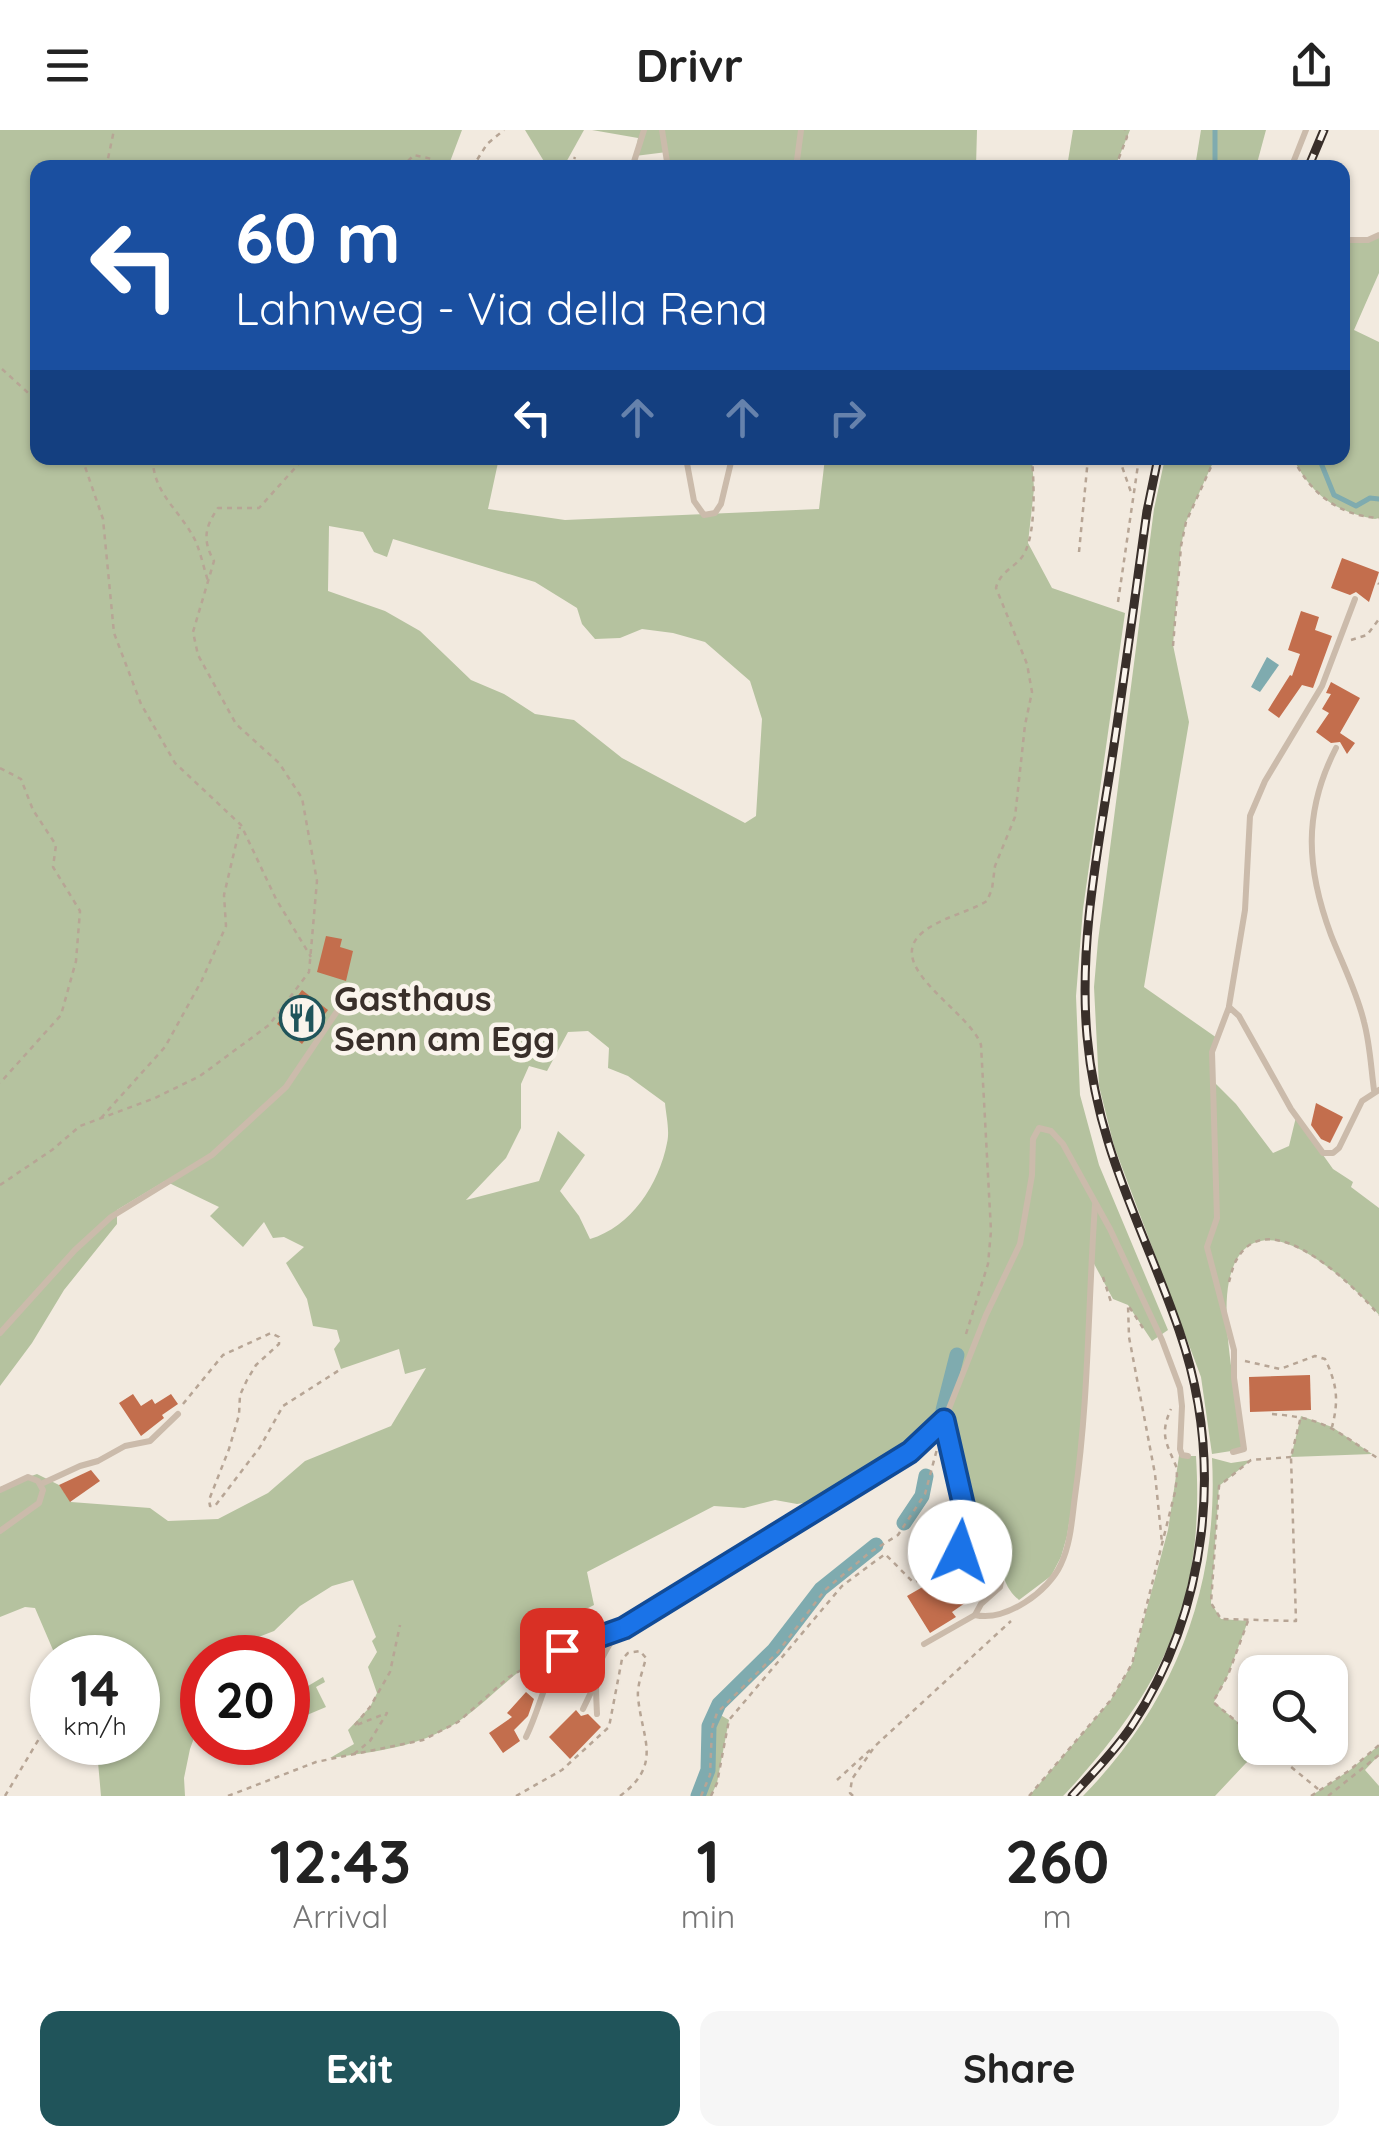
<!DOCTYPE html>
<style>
:root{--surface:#fff;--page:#f6f6f6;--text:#222;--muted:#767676;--accent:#20545a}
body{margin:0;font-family:Quicksand,sans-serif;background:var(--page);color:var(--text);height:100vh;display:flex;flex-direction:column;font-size:38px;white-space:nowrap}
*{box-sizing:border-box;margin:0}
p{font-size:32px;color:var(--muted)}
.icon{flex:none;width:55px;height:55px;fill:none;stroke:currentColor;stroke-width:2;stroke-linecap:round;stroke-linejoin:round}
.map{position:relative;height:1666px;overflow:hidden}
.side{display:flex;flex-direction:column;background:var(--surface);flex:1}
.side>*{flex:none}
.hud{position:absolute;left:30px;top:30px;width:1320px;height:305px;border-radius:20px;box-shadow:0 2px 8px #0004;background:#1a4fa0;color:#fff;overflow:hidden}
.controls{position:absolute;left:1238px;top:1525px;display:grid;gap:20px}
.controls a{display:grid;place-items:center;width:110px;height:110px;border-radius:20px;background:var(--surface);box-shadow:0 2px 8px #0004;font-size:50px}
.speed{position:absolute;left:30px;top:1505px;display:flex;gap:20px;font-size:50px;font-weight:700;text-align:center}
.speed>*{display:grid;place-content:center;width:130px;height:130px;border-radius:50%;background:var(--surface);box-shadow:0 2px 8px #0004;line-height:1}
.speed small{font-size:25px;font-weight:400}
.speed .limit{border:15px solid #d22;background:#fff;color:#111}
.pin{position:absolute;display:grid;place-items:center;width:85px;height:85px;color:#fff;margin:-42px;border-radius:20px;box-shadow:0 5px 15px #0006}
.me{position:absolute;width:110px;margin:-55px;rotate:4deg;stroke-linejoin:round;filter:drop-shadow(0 0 8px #0008)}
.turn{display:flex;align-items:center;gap:35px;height:210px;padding:0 40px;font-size:45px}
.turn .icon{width:130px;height:130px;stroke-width:2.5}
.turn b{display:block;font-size:70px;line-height:85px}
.lanes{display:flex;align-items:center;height:95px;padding:0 40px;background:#0003;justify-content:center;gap:50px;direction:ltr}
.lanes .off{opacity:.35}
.eta{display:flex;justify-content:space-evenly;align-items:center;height:170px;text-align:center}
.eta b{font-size:60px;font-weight:700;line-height:70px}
.primary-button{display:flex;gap:20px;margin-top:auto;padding:20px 40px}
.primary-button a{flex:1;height:115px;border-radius:20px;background:var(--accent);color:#fff;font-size:40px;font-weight:700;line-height:115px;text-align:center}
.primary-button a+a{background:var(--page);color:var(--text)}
header{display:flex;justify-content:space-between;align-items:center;height:130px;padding:0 40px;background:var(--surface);font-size:45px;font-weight:700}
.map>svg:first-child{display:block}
.green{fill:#b5c29f;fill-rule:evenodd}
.water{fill:#7fabaf}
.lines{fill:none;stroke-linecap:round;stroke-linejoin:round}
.stream{stroke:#7fabaf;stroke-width:5}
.canal{stroke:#7fabaf;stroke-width:15}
.building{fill:#c36e4d}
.path{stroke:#b7a595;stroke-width:2.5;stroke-dasharray:5 5;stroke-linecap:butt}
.lane{stroke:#cbbbab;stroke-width:6}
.rail-casing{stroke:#392f2a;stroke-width:9}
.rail{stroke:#faf4ec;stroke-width:5;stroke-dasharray:15;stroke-linecap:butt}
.route-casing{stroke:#114b97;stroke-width:25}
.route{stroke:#1a73e8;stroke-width:18}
.labels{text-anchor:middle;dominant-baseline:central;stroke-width:9;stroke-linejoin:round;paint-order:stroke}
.poi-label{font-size:35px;font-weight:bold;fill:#392f2a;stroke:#faf4ec;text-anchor:start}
</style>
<header><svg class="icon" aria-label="menu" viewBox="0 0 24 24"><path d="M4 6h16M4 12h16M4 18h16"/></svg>Drivr<svg class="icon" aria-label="share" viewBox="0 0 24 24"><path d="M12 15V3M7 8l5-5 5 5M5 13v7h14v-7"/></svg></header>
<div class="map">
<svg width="1379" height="1666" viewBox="0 0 1379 1666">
<rect width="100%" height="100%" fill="#f2eadf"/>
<!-- green -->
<g class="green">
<path d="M0,0h462l-14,37 -410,1v290h461l-11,51 77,11 254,-11 6,-51h207l2,31 -6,54 24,45 73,25 -42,296 -7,87 4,99 19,70 69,165 -16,11 -24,-36 -15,-6 -21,-39 -10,183 -15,93 -6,21 -10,19 -32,24c-26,-22 -7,-47 -49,-60l-26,-118 -59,55 -44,21 -44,6 -22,-4 -31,8 -30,-2 -127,66 7,33 -53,27 -7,29c-28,18 -48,42 -75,60 -38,26 -85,31 -129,37l24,-14 -6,-14 22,-23 7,-14 -9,-26 9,-15 -5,-11 4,-4 -23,-57 -21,6 -32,20 -26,25 -46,18 -3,8 -23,1v58l-12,33 -6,29 1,18h-84l-3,-34 19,-19 21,-1v-84l-82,-1 -21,-49 -10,-1 -25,10v-130l37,-13 22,11 12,17 79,6 18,13 50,-2 50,-26 37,-32 86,-35 35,-58 -21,6 -6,-25 -58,20 -7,-20 6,-8 -3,-11 -24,-4 -6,-27 -21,-36 18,-16 -20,-10 -11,1 -9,-16 -21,25 -33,-31 9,-9 -54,-26 -48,29v14l-53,66 -32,53 -32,43zM329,396l34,6 11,20 13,5 6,-18 142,43 42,26 5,16 13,15 25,-1 22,-9 31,4 32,9 45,39 12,38 -6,97 -11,7 -123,-65 -48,-38 -39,-6 -31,-20 -33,-14 -51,-49 -35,-20 -57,-20zM588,901l21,17 -1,20 20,8 37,27c1,12 5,28 2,40 -8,41 -36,84 -77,96l-11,-23 -19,-25 25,-36 -27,-24 -19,50 -73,19 40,-42 15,-30v-44l8,-18 18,5 21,-39z"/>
<polygon points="525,0 584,0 564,36 548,38"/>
<polygon points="592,0 977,0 976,37 668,37 667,22 635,26 638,8"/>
<polygon points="1073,0 1130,0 1115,37 1067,37"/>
<polygon points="1201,0 1266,0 1256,37 1195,37"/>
<path d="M1379,105v38l-25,57 25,12v176l-4,1c-40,-7 -64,-25 -82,-61h49l1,-218 13,1z"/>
<path d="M1165,328h50l-29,64 -5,24 -8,99 16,77 -45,265 73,51 -7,40 26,26 37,49 16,-7 7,-29 37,52 20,13 -2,5 28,21v107c-30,-35 -129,-128 -150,-34 -9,44 9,122 15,168l-32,5 -11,-77 -87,-231 -15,-60 -5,-99 4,-46 56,-432z"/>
<polygon points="1301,1286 1332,1297 1372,1324 1291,1327"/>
<path d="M1180,1319l8,7h8c9,146 -32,231 -130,337l-3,3h-34l81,-95 22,-37 36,-134z"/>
<path d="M1212,1328l19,5 20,-3 -32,26 -8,117 10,16 27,2 -20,54 -14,27 41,35v11h14l-23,15 -31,33h-132c91,-93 136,-207 129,-338z"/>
<polygon points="323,1547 325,1552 316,1557 326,1577 288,1593 288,1568"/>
<path d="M717,1583l12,7 -12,63 -6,13h-10c16,-27 5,-56 16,-83z"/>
<polygon points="1379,1615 1379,1625 1365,1640 1379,1656 1379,1666 1311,1666 1350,1640"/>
</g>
<!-- water -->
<polygon class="water" points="1267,527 1279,535 1260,562 1251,557"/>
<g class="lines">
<!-- stream -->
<g class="stream">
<polyline points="1215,0 1215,38"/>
<polyline points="1319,328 1334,365 1356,376 1370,368 1379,369"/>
</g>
<!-- canal -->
<g class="canal">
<polyline points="943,1280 957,1225"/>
<polyline points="904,1393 922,1366 926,1346"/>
<polyline points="698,1666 708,1640 709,1596 719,1574 774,1520 821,1459 876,1415"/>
</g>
</g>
<!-- building -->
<g class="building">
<polygon points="1342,428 1379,442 1369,472 1356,462 1350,465 1331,458"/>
<polygon points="1301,481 1319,487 1315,500 1332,506 1313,558 1302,555 1279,588 1268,580 1290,545 1292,546 1300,524 1288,520"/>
<polygon points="1331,552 1360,568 1340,603 1355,613 1347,624 1340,612 1331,613 1316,602 1329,583 1322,579 1331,564 1326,563"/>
<polygon points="326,806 342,809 340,817 353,821 346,851 317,842"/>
<polygon points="302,860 328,880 302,914 277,894"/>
<polygon points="1316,973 1343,987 1330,1013 1321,1009 1311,995"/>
<polygon points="1310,1245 1311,1280 1250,1282 1249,1247"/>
<polygon points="133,1264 141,1276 152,1269 155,1274 171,1264 178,1274 162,1285 164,1288 141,1306 119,1273"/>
<polygon points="91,1340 100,1351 70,1372 59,1355"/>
<polygon points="972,1423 982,1425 992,1438 994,1453 952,1482 956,1487 930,1503 907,1466 940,1447"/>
<polygon points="526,1562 534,1569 528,1586 514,1600 520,1611 503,1623 489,1603 512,1587 507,1583"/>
<polygon points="576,1580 581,1586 588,1584 601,1597 570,1629 549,1607"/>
</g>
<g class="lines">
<!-- path -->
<g class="path">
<polyline points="106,38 114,0"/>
<polyline points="401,38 414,25 432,29 431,38"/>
<polyline points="472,38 487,14 504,0"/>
<polyline points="570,38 575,27"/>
<polyline points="1115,38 1127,7 1125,0"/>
<polyline points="2,239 38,272"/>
<polyline points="82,328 103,389 114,503 141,574 175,633 241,695 276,769 311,827"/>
<path d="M153,328c-1,35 29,54 43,84 5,12 8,27 12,39"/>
<polyline points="1119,328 1132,365"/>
<path d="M1293,328c17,35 46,58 86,60"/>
<polyline points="1079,422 1088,328"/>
<polyline points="1378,453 1379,454"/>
<polyline points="1118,472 1139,328"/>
<polyline points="1351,510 1367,505 1379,489"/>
<polyline points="1173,516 1181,416 1186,392 1215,328"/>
<polyline points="0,638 21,649 33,680 56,715 53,737 80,781 76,831 61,885 0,953"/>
<polyline points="101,988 165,917 202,850 226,796 224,765 240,697"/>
<path d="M0,1055l52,-35 28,-24 75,-28 45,-22 69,-51 40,-53 8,-91 -15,-83 -23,-35 -43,-39 -38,-69 -5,-23 21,-71c-12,-21 -9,-34 4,-53h41l45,-50"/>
<polyline points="1103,1147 1111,1172"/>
<path d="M1229,1152c2,-7 4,-17 8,-23 33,-58 118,28 142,56"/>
<polyline points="1143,1198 1128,1175 1129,1207 1155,1344 1162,1413"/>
<path d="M966,1204l22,-70 3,-33 -10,-186c-11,-34 -100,-79 -58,-113 19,-15 44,-19 64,-31l5,-12 3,-23 20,-49 10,-92 7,-33 -5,-28 -31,-76c4,-18 22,-21 29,-36 11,-22 9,-69 7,-94"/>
<path d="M1245,1231l35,8 35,-13 10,3c12,25 14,41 7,68"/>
<polyline points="183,1274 223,1225 271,1203 279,1207 279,1214 256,1235 247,1250 240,1265 239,1285 229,1319 209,1370 210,1376 215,1376 260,1317 283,1276 341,1239"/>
<path d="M1272,1284c55,4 63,17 107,45"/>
<polyline points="1291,1327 1251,1330 1219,1356 1211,1473 1221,1489 1296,1491 1291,1327 1301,1286"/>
<polyline points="1248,1491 1228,1545 1213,1572 1255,1607"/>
<polyline points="1268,1618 1318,1659"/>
<polyline points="354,1624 370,1611 387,1583 354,1596 370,1577 390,1542 400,1495"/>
<polyline points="837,1650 870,1620"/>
<polyline points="5,1666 52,1587"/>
<polyline points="228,1666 316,1632 423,1610 458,1592 509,1547 546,1526"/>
<path d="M516,1666l46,-26 47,-43 13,-68 6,-6 12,-2 6,7c-3,12 -9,27 -8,39 4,43 25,67 -18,99"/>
<polyline points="701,1666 710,1645 712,1598 717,1583 778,1522 825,1460 869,1423 898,1405 925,1364 937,1319"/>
<polyline points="711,1666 717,1653 729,1590 842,1456 885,1424 913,1452 928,1448"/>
<polyline points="853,1666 850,1663 852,1649 875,1616 1011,1491"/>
<path d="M1029,1666l81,-95 22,-37 43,-172c1,-7 3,-19 1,-26 -9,-22 -17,-31 -5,-57"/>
<polyline points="1311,1666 1350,1640 1379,1615"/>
<polyline points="1328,1666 1379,1625"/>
</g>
<!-- lane -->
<g class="lane">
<polyline points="662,0 668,38"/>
<polyline points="632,38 644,0"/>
<polyline points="796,38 801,0"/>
<polyline points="1291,38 1306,0"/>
<polyline points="1342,110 1368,110 1379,105"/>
<polyline points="686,328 694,371 704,385 715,383 721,374 732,328"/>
<path d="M1336,618c-33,64 -30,120 -5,187 11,28 26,57 33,87 6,22 7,46 10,68"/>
<polyline points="1229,876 1245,780 1250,686 1265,651 1322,556 1355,469"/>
<polyline points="0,1203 75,1120 111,1087 212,1025 286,957 344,871"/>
<polyline points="944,1292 965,1382 967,1417"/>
<polyline points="1233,1322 1244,1319 1234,1248 1234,1220 1207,1117 1217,1088 1212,922 1229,877 1239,886 1291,979 1323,1023 1333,1023 1339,1018 1362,971 1379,960"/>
<polyline points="41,1354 80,1336 98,1331 125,1316 150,1311 178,1284"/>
<polyline points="0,1360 28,1347 38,1351 43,1360 39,1373 0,1401"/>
<path d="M975,1485c31,7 74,-24 86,-51 10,-21 11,-46 14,-68 14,-96 13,-194 20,-291"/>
<polyline points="924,1514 975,1485 981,1474 1000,1457 1001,1451 998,1435 987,1420 979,1416 967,1417 936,1442"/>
<polyline points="583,1579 595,1554"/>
<path d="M597,1584c-2,-43 -3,-47 21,-83"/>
<path d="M526,1607c14,-29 19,-59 36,-86l62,-23 286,-176 34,-31 42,-106 34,-71 12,-69 1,-36 6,-11 12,3 12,13 47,85 52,111 18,48 2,18 -2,43 2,6 6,1"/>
</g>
<defs>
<g id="rail">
<polyline points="1308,38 1324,0"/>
<path d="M1072,1666c20,-22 42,-44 59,-69 77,-117 94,-265 48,-397 -36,-104 -82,-181 -92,-294 -8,-90 10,-182 24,-271 13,-84 24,-169 36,-254l11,-53"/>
</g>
</defs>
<!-- rail casing -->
<use href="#rail" class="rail-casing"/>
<!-- rail -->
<use href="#rail" class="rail"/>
</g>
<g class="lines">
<defs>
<polyline id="route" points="562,1520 624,1498 910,1322 944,1290 965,1382 967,1418 960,1422"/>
</defs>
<!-- route casing -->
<use href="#route" class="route-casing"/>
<!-- route -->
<use href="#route" class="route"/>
</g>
<!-- icons -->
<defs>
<symbol id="restaurant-ring" viewBox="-11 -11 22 22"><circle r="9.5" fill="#faf4ec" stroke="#20545a" stroke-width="1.5"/><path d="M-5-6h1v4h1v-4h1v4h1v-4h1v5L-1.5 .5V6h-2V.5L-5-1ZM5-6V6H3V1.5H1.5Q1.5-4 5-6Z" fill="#20545a"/></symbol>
</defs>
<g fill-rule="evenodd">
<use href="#restaurant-ring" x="277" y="863" width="50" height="50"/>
</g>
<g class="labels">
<!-- poi labels -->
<g class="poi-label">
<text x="334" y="868">Gasthaus<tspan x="334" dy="40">Senn am Egg</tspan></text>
</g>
</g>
</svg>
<div class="controls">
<a><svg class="icon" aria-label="search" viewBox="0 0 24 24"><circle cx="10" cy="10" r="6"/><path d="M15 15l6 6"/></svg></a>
</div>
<div class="speed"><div>14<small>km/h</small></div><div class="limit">20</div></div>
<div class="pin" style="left:562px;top:1520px;background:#d93025"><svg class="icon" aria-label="arrive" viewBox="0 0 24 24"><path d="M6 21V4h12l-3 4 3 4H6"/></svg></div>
<svg class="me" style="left:960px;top:1422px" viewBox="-20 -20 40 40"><circle r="19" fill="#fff"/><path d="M0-13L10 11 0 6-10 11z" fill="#1a73e8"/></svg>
<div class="hud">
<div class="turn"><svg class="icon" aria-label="left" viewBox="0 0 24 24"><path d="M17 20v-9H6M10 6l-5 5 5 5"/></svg><div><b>60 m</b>Lahnweg - Via della Rena</div></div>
<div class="lanes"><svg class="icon" aria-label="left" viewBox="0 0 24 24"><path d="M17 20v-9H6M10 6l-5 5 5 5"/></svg><svg class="icon off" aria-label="ahead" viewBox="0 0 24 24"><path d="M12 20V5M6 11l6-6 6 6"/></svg><svg class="icon off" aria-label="ahead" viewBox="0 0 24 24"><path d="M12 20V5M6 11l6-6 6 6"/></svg><svg class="icon off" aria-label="right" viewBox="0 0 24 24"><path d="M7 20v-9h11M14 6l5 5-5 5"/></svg></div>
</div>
</div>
<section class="side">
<div class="eta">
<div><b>12:43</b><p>Arrival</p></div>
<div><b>1</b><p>min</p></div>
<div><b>260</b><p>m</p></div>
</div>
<div class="primary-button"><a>Exit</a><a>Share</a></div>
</section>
